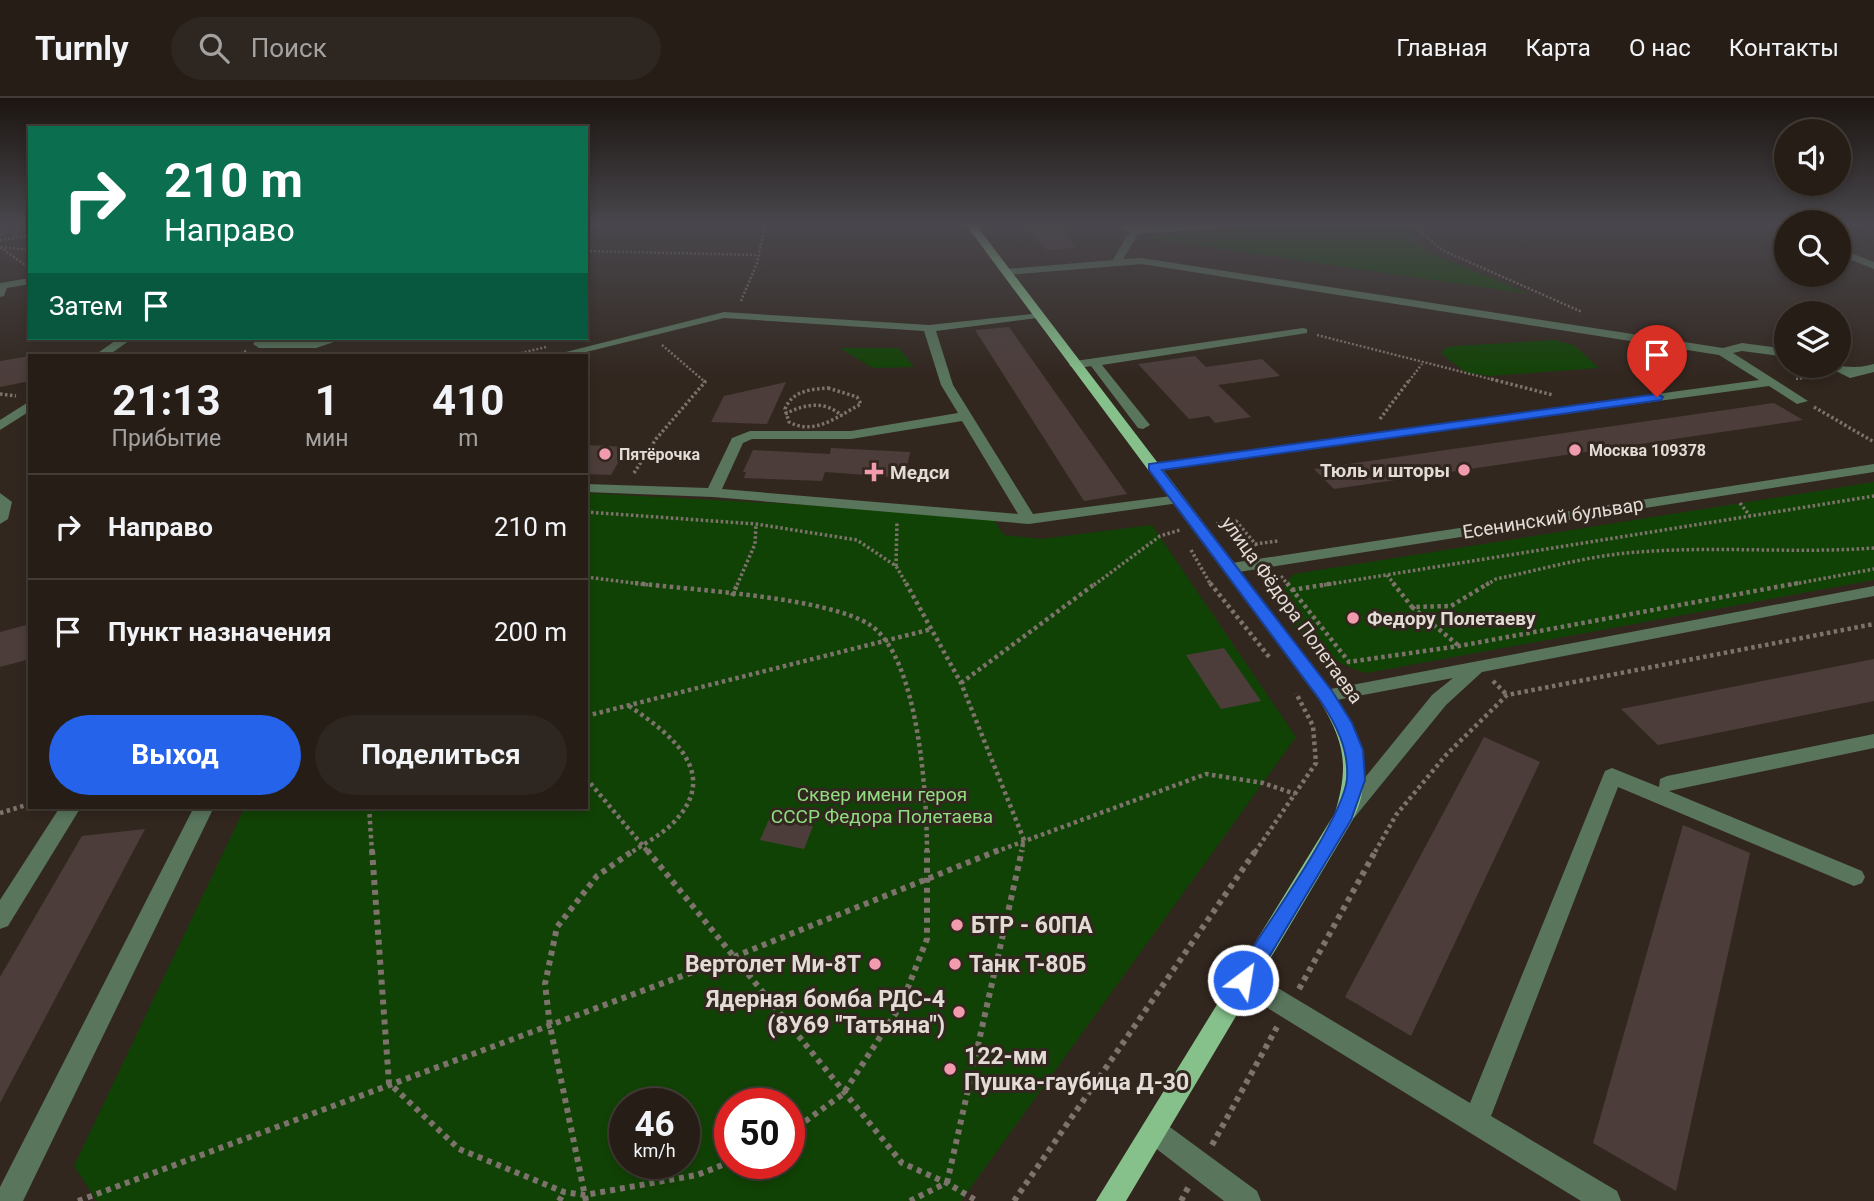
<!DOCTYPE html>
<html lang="ru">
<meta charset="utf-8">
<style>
:root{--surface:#261d17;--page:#2e2620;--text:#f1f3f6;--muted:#a4a2a1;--line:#423b36;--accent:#2563eb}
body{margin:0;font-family:Roboto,sans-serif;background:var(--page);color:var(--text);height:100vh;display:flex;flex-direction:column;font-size:26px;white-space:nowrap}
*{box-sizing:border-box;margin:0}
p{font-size:23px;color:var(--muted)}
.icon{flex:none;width:38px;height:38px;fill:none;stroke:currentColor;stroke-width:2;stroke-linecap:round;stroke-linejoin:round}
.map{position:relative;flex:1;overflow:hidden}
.drawer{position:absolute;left:28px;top:256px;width:560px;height:455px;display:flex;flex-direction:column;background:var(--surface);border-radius:0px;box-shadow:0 4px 10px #0003,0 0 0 2px var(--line)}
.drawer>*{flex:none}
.guide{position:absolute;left:28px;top:28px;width:560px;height:214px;border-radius:0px;box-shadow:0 4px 10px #0003,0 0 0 2px var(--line);background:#0b6e4f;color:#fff;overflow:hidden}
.controls{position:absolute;left:1774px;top:21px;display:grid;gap:14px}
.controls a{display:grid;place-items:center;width:77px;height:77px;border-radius:50%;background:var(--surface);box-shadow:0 4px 10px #0003,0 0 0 2px var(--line);font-size:35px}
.speed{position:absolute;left:609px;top:990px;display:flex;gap:14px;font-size:35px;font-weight:700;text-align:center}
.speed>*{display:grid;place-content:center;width:91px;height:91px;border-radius:50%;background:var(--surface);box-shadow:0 4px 10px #0003,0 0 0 2px var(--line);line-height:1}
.speed small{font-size:18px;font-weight:400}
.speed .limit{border:10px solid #d22;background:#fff;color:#111}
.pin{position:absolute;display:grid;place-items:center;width:60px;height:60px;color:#fff;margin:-72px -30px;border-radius:50% 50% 50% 0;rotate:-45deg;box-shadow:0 0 7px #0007}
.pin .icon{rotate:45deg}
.me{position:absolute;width:77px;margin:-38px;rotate:31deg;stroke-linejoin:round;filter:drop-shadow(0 0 5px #0008)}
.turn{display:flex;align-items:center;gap:24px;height:147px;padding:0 21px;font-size:32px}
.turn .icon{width:91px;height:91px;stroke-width:2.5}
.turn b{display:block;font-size:49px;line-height:60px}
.then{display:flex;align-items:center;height:66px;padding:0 21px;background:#0003;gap:14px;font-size:26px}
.eta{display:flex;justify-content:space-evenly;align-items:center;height:119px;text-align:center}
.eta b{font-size:42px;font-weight:700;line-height:49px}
.button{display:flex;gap:14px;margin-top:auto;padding:14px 21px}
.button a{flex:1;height:80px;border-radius:42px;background:var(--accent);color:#fff;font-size:28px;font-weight:700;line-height:80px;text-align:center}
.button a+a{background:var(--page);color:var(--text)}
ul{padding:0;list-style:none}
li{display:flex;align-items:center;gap:21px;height:105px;padding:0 21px;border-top:2px solid var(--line)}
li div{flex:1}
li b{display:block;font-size:26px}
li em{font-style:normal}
header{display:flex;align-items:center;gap:42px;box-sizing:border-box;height:98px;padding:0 35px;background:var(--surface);border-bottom:2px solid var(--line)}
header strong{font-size:33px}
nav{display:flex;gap:38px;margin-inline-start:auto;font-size:24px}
.search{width:490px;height:63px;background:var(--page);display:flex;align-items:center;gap:18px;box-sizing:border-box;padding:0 24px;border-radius:38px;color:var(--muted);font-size:26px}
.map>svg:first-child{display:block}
.green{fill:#114205;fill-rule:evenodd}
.building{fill:#4c3d3b}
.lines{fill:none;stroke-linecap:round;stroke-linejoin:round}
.path-far3{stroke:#7d736c;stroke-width:2.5;stroke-dasharray:2 2;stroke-linecap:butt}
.path-far2{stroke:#7d736c;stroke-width:3.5;stroke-dasharray:2.5 2.5;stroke-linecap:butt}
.path-far1{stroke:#7d736c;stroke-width:4.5;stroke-dasharray:3.5 3.5;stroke-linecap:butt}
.path{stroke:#7d736c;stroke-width:6;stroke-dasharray:5 5;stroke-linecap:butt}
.minor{fill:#59755c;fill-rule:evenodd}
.major{fill:#86c18c;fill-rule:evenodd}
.route{fill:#2563eb;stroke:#184099;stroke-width:2}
.poi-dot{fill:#f29aae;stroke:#32271f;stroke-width:2.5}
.labels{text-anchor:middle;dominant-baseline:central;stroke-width:6;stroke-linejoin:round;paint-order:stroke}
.far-poi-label{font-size:16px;font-weight:bold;fill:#e3dcd6;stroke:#32271f;text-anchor:start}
.poi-label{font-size:19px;font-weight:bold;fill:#e3dcd6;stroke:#32271f;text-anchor:start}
.street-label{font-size:19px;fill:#e3dcd6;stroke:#32271f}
.park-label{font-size:19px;fill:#90dc81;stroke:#32271f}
.near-poi-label{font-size:23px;font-weight:bold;fill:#e3dcd6;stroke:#32271f;text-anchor:start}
</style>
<header>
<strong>Turnly</strong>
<div class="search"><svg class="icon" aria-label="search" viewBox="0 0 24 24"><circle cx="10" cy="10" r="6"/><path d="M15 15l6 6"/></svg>Поиск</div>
<nav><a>Главная</a><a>Карта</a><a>О нас</a><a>Контакты</a></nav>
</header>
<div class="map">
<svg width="1874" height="1103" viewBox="0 0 1874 1103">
<rect width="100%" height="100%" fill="#32271f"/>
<!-- green -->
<g class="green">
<polygon points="1261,127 1401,127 1430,155 1529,196 1140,139"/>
<polygon points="1554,242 1574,247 1599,270 1489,278 1465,274 1441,255 1445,250 1456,248"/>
<polygon points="839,250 899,250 914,269 873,270"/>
<path d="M1874,384v98l-507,93c-36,-8 -115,-59 -73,-99z"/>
<path d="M586,395l404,22 14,20 37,4 111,-14 144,212 -335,464h-864l-23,-35 171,-359h341zM625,1006h59v60h-59zM730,1006h59v60h-59z"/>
</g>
<!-- building -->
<g class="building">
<polygon points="1025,127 1056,127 1077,149 1047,152"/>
<polygon points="1009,229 1127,396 1084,403 975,232"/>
<polygon points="30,258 30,283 0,289 0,263"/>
<polygon points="1195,258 1206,269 1262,261 1280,278 1218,287 1251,319 1215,325 1209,318 1189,321 1138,266"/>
<polygon points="786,284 767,326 711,324 724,298"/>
<polygon points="1774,305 1803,322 1334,391 1314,371"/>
<polygon points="586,347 627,349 611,377 586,376"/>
<polygon points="831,350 910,354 905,380 825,374 822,383 744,380 746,374 743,374 753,352 830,356"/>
<polygon points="30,526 30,561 0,569 0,534"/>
<polygon points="1224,550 1261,603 1221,611 1186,557"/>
<polygon points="1874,561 1874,603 1658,647 1621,611"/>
<polygon points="1484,639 1540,664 1411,938 1345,899"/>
<polygon points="770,719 813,728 804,751 760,742"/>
<polygon points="1683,727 1750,755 1676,1093 1593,1045"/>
<polygon points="145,731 0,1005 0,879 82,738"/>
</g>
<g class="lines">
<!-- path-far3 -->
<g class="path-far3">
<polyline points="1413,127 1442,152 1582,214"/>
<polyline points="0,137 8,127"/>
<polyline points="0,142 30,138"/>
<polyline points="0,149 28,169"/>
<polyline points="1,149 30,152"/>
<polyline points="586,153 758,157"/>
<polyline points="741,203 757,165 765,127"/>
<polyline points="1317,237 1498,283"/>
<polyline points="662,247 704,283"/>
<polyline points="237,257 246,253"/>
<polyline points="513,257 546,249"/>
<polyline points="1796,281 1822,278"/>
<polyline points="1409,283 1422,266"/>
</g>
<!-- path-far2 -->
<g class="path-far2">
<polyline points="1491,281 1553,297"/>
<path d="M828,290l29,9 4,7c-23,12 -46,32 -72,18l-4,-13c7,-18 26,-20 43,-21z"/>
<polyline points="0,296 16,298"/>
<polyline points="1814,309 1874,344"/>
<path d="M785,316c19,-10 40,-14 57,2"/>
<polyline points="1380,321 1410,281"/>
<polyline points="634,375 656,341 705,284 702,281"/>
<polyline points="1740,405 1750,418"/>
<polyline points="586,414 756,426 857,442 896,468 907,487"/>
<polyline points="1216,426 1236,423 1258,449"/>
<polyline points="1255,446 1278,443"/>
<polyline points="1191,452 1211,487"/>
<polyline points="896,468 897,424"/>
<polyline points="1387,477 1395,487"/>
<polyline points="1281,478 1288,487"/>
<polyline points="586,479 649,487"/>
<polyline points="737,487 755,446 756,426"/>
<polyline points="1094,487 1160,438 1180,432"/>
<polyline points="1324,487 1874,398"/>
<path d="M1486,487l10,-6c43,-9 88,-22 131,-26 82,-8 165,1 247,-5"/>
<polyline points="1789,487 1874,471"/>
</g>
<!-- path-far1 -->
<g class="path-far1">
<path d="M635,485c55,7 193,14 235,42 49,32 57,172 57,227"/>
<polyline points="906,485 961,585 1024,742 1021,754"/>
<polyline points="1210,485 1270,560"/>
<polyline points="1287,485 1349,564 1459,548 1798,485"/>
<polyline points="1393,485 1412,509 1451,508 1489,485"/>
<polyline points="1292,492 1335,485"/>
<polyline points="732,498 738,485"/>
<polyline points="1412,509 1459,548"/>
<polyline points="1493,583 1507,597"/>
<polyline points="961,585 1096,485"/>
<path d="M629,608c42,28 94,68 43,118 -11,11 -27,19 -40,28"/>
<polyline points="586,618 932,531"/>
<polyline points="586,680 648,754"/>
<polyline points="369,709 372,754"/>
<polyline points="0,715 30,706"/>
<polyline points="995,754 1206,676 1263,685 1295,696"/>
<polyline points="1255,754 1316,665 1313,628 1296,595"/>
<polyline points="1375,754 1396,717 1446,657 1507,597 1874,526"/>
</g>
<!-- path -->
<g class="path">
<polyline points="372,752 389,985 459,1051 564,1094 585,1097 697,1077 730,1064"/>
<polyline points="647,752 902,1065 947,1085 977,1103"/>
<polyline points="1299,891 1376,752"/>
<polyline points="789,1035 843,996 901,907 927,841 927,752"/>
<polyline points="1212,1047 1277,929"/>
<polyline points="947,1085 1022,752"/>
<polyline points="78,1103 736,858 999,752"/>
<polyline points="559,1103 564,1094"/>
<polyline points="586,1103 550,928 545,886 557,829 597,778 634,752"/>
<polyline points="910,1103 946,1085"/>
<polyline points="1014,1103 1256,752"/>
<polyline points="1181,1103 1189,1088"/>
</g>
<!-- minor -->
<g class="minor">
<polygon points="1117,127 1136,130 1224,127 1219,130 1138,136 1123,161 1142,160 1723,250 1742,245 1787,251 1787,259 1742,253 1733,255 1808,303 1797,306 1769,288 1149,372 1149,366 1154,365 1759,282 1719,257 1142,166 1006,177 1001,174 1006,171 1113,162 1129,134"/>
<polygon points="1839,127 1862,127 1839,131"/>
<polygon points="1839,150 1874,164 1874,171 1839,157"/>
<polygon points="30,180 30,186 7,190 4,198 0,199 0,185"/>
<path d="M724,214l205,13 112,-12v4l-4,1 -101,13 17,54 80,129 146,-19 7,4 -7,4 -150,21 -316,-27 -127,-5v-8l122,4 24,-50 18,-7h101l107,-18 -17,-28 -17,-54 -200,-13 -150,37h-20zM962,323l56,93 -296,-25 21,-46 9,-4h99z"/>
<polygon points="1303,230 1307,231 1307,235 1102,267 1150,327 1143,331 1138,330 1091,268 1075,271 1069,267 1075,263"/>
<polygon points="119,240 133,240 109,257 95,257"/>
<polygon points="258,240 270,240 268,242 346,240 316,250 259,250 253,246"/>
<path d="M1874,266v8l-24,6 -24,-12c21,-1 24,4 48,-2z"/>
<polygon points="30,303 30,313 0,332 0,322"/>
<polygon points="1874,366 1874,374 1232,475 1224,470 1232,465"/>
<polygon points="0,395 12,404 8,421 0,426"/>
<polygon points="1874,488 1874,498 1482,574 1446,607 1354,720 1347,722 1340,720 1337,714 1432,597 1453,580 1326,604 1320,603 1317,598 1320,593"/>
<polygon points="1874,636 1874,650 1669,693 1862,773 1865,779 1862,785 1854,788 1618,689 1491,1018 1617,1093 1621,1103 1581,1103 1235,890 1231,882 1235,874 1243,871 1251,874 1470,1005 1605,673 1612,670 1659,689 1660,681 1667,678"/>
<polygon points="60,709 81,709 8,828 0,831 0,802"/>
<polygon points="194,709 214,709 23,1103 0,1103 0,1089"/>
<polygon points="1154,1020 1163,1024 1257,1093 1261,1103 1224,1103 1145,1042 1141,1033 1145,1024"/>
</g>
<!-- major -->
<path class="major" d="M966,127h10l356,466c26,41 45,83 20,130l-226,380h-30l239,-388c14,-47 10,-70 -15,-112z"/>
</g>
<!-- sky -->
<linearGradient id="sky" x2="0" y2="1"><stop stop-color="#1c1511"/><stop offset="0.45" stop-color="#49474d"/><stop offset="1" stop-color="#49474d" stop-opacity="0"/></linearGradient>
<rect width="1874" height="281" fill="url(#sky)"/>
<!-- route -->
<path class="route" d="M1657,296l6,3 -2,3 -499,70 170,221 20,32 11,27 2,30 -14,40 -100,167 -8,3 -7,-3 -4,-7 4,-7c25,-40 107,-153 111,-194 2,-30 -11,-55 -27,-79l-171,-230v-6z"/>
<!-- markers -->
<g class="poi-dot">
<circle cx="1575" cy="352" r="7"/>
<circle cx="605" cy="356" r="7"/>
<circle cx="1464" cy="372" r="7"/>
<path d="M870.5 363.5h7v7h7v7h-7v7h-7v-7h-7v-7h7z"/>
<circle cx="1353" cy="520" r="7"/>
<circle cx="957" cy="827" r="7"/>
<circle cx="875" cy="866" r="7"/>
<circle cx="955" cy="866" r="7"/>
<circle cx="959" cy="914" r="7"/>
<circle cx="950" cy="971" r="7"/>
</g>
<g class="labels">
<!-- far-poi labels -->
<g class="far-poi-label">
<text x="1589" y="352">Москва 109378</text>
<text x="619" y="356">Пятёрочка</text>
</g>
<!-- poi labels -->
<g class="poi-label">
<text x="1450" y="372" text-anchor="end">Тюль и шторы</text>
<text x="890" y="374">Медси</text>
<text x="1367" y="520">Федору Полетаеву</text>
</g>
<!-- street labels -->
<g class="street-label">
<text transform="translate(1553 420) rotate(-9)">Есенинский бульвар</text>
<text transform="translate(1292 512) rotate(54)">улица Фёдора Полетаева</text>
</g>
<!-- park labels -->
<g class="park-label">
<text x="882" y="696">Сквер имени героя<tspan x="882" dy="22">СССР Федора Полетаева</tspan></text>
</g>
<!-- near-poi labels -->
<g class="near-poi-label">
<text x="971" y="827">БТР - 60ПА</text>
<text x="861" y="866" text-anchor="end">Вертолет Ми-8Т</text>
<text x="969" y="866">Танк Т-80Б</text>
<text x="945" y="901" text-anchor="end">Ядерная бомба РДС-4<tspan x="945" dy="26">(8У69 "Татьяна")</tspan></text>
<text x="964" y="958">122-мм<tspan x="964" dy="26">Пушка-гаубица Д-30</tspan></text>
</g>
</g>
</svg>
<div class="controls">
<a><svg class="icon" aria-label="sound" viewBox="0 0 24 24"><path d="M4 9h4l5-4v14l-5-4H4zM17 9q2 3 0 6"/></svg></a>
<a><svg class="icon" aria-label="search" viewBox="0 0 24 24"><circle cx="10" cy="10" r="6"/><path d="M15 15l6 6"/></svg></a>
<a><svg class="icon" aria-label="layers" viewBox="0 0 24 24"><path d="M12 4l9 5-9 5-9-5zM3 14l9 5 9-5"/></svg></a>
</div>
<div class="speed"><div>46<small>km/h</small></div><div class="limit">50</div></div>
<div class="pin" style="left:1657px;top:299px;background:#d93025"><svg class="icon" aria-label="arrive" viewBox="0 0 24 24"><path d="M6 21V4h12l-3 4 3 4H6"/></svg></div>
<svg class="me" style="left:1243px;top:882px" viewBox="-20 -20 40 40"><circle r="17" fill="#2563eb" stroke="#fff" stroke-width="3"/><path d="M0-11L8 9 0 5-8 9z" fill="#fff"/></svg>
<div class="guide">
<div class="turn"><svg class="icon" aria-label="right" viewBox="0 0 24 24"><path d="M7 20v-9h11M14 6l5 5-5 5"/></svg><div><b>210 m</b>Направо</div></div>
<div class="then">Затем<svg class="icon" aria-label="arrive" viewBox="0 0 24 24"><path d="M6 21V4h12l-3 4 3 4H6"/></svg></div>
</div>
<section class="drawer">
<div class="eta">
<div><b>21:13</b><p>Прибытие</p></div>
<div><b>1</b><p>мин</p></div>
<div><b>410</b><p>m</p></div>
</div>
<ul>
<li><svg class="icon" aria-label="right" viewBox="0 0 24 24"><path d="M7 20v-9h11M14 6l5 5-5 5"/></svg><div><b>Направо</b></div><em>210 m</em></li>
<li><svg class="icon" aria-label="arrive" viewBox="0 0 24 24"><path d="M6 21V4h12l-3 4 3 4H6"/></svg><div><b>Пункт назначения</b></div><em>200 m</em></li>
</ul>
<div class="button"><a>Выход</a><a>Поделиться</a></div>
</section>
</div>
